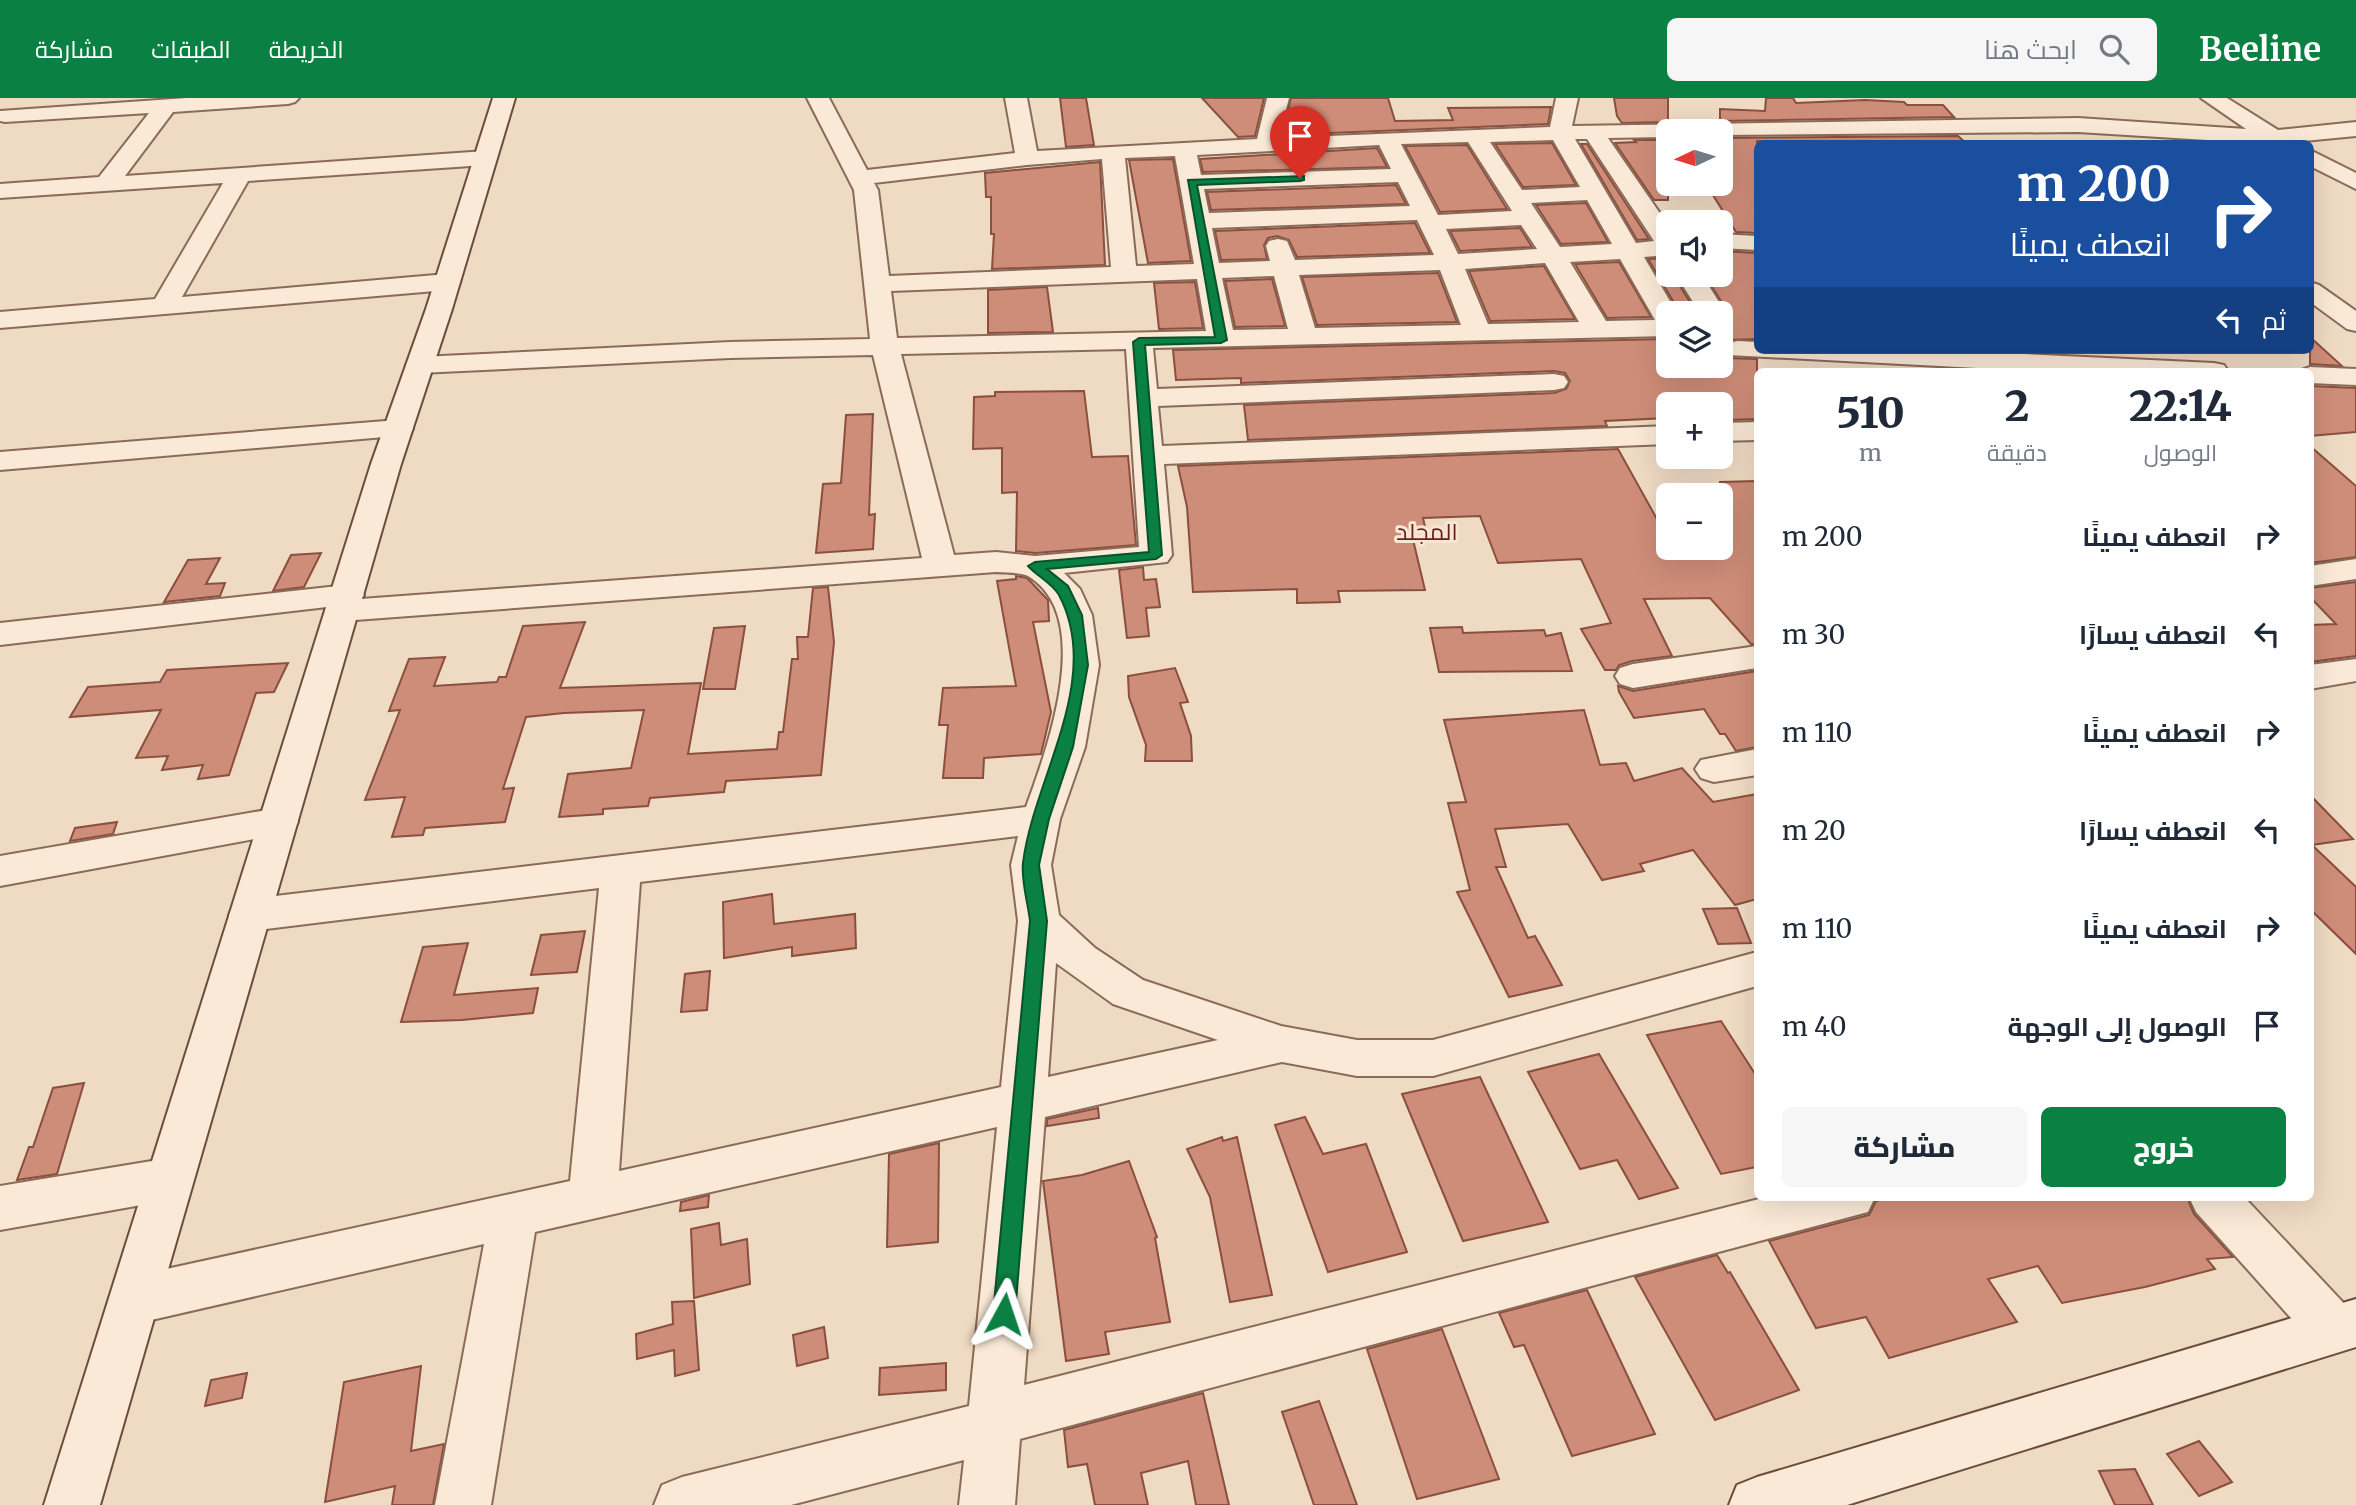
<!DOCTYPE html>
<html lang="ar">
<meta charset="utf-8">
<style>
:root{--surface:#fff;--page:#f6f6f7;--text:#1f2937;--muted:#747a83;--accent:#0b8043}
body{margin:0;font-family:Merriweather,Cairo,serif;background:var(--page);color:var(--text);direction:rtl;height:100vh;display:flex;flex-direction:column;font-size:26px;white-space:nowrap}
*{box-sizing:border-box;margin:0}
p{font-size:23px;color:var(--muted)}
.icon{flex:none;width:38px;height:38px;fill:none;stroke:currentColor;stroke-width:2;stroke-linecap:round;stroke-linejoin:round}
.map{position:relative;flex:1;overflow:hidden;direction:ltr}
.details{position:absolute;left:1754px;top:270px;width:560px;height:833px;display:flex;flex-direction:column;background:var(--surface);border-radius:10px;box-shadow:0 7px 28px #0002;direction:rtl}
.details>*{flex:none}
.guide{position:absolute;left:1754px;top:42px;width:560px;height:214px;border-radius:10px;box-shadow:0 7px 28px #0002;direction:rtl;background:#1a4fa0;color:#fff;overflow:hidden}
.needle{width:46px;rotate:266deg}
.controls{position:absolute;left:1656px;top:21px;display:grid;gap:14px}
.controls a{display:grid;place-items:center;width:77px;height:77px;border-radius:10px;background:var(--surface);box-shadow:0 7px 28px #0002;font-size:35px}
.pin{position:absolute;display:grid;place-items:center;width:60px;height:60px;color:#fff;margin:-72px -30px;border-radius:50% 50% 50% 0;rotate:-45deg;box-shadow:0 0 7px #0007}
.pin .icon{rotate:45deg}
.me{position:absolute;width:77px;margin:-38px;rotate:5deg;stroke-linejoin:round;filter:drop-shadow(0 0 5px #0008)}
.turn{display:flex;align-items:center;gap:24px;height:147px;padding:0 28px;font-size:32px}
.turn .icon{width:91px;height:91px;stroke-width:2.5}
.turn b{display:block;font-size:49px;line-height:60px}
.then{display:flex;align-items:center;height:66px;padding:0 28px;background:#0003;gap:14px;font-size:26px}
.eta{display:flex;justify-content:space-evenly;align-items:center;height:119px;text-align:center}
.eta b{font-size:42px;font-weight:800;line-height:49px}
.action{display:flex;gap:14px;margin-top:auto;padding:14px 28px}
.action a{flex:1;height:80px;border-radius:10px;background:var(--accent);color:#fff;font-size:28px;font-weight:800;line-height:80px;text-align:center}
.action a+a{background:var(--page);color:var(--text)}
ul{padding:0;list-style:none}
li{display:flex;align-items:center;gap:21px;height:98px;padding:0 28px}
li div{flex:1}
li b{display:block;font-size:26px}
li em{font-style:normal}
header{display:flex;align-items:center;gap:42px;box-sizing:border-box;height:98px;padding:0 35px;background:var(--accent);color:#fff}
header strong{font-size:33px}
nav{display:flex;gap:38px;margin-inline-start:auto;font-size:24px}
.search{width:490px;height:63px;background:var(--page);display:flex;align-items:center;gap:18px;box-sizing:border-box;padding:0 24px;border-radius:10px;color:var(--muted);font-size:26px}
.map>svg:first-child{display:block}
.building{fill:#ce8d78;stroke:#8a4f3e;stroke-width:2}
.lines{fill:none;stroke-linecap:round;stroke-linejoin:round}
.street-casing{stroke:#8a6b59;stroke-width:4}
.secondary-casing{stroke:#6c4c3c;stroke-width:4}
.street{fill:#fae9d6;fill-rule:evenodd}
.secondary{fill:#fae9d6;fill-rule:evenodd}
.route{fill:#0b8043;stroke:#07532c;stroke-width:2}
.labels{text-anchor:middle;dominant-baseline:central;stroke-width:6;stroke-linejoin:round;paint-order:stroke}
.quarter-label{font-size:23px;fill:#671f1c;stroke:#f6e6d3}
</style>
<header>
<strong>Beeline</strong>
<div class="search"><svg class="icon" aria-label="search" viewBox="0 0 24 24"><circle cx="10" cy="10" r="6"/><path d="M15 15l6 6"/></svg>ابحث هنا</div>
<nav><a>الخريطة</a><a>الطبقات</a><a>مشاركة</a></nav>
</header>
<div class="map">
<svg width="2356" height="1407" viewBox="0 0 2356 1407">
<rect width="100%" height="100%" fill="#efdac3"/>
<!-- building -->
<g class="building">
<polygon points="1060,0 1086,0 1094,47 1066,49"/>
<polygon points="1202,0 1264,0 1255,38 1238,39"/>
<polygon points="1291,0 1388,0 1395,23 1453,22 1448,10 1551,9 1548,26 1282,37"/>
<polygon points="1614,0 1668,0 1668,24 1622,25 1617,18"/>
<polygon points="1766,0 1793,0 1796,5 1865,2 1904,4 1907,7 1943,7 1954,19 1720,23 1720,11 1765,13"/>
<polygon points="1958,38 1967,46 1757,43 1757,135 1736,134 1706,86 1720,86 1720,40"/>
<polygon points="1634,42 1668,42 1668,102 1654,102 1615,45 1636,44"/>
<polygon points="1552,45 1576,87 1523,89 1495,46"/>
<polygon points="1581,46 1587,46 1649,141 1637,142"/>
<polygon points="1467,47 1507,111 1440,114 1405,48"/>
<polygon points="1377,50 1387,69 1203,74 1200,61"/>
<polygon points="1173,61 1191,163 1148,165 1129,62"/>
<polygon points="1100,64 1105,167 992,171 994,136 991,136 991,99 986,99 985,75"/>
<polygon points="1396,87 1406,106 1211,112 1207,94"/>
<polygon points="1586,105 1608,144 1561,146 1536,107"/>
<polygon points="1415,125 1430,155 1297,159 1289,142 1277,138 1268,140 1264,147 1267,161 1221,162 1215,133"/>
<polygon points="1520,130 1532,149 1460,153 1450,133"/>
<polygon points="1720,153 1757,155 1757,241 1727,242 1722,250 1728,260 1757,261 1757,321 1729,322 1720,306 1668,306 1668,320 1605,323 1607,328 1248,342 1244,307 1554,295 1566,291 1570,283 1565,275 1554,273 1241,285 1241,280 1176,282 1173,252 1664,241 1668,248 1668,268 1720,268 1720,224 1724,222 1728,214 1707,181 1720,180"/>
<polygon points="1668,160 1668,177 1673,177 1695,212 1679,213 1648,161"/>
<polygon points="1619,164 1651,219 1607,220 1575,166"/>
<polygon points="1544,168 1575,221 1490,223 1469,173"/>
<polygon points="1438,175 1457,224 1317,227 1302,179"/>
<polygon points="1272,181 1285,228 1235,229 1225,183"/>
<polygon points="1195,184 1203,230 1159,231 1154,185"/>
<polygon points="1047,189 1053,234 988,235 988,192"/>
<polygon points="2310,239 2342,268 2310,266"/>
<polygon points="2310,288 2356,290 2356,334 2310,338"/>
<polygon points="1084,293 1092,359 1128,358 1136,447 1035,455 1016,453 1017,394 1002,395 1002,350 973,351 974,299 995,298 995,294"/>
<polygon points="873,316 869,417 875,416 873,451 816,455 823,386 841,385 846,317"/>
<polygon points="2310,348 2356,388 2356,459 2310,465"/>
<polygon points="1618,351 1668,441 1668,450 1720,450 1720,384 1757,383 1757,546 1751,546 1710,500 1644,501 1672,558 1632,563 1619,567 1616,572 1605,572 1581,531 1611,525 1581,461 1498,465 1480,418 1423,420 1425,429 1410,429 1425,492 1338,493 1340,504 1297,505 1297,491 1193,494 1187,409 1178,368"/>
<polygon points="321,455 304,489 273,493 291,457"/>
<polygon points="220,460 206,486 225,485 220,498 164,504 188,462"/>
<polygon points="1143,469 1144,482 1156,481 1160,509 1146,510 1149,538 1127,540 1119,472"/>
<polygon points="1016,478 1027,480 1048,502 1049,523 1033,524 1051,614 1041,656 984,660 983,680 943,680 948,627 939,627 943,590 1016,588 997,483 1016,481"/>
<polygon points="2356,484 2356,558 2310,564 2310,527 2336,526 2310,499 2310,490"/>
<polygon points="828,489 834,544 821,677 726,683 724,694 650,700 648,708 603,711 603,716 559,719 568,676 631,670 644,612 564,615 526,619 503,691 514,690 505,724 425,730 423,737 392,739 405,699 365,702 400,612 389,613 409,561 445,559 434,588 497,584 499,579 506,579 523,528 585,524 560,590 701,585 688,656 777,651 779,634 783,634 792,561 798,561 797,539 808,539 813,490"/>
<polygon points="745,528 735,591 703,591 714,530"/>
<polygon points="1462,529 1463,535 1544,532 1546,538 1561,535 1572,573 1439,574 1430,530"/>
<polygon points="288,565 274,594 256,595 229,677 198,681 203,667 162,672 168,658 136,660 161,612 70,619 88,589 160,584 167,572"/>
<polygon points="1175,570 1188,604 1180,605 1191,638 1192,663 1145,663 1146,647 1129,599 1128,578"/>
<polygon points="1757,573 1757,649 1736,653 1725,636 1720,636 1704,611 1634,620 1619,594 1618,588 1633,593"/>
<polygon points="1584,612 1600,667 1626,665 1634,683 1682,670 1713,704 1757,696 1757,801 1735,807 1693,752 1640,766 1644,773 1602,782 1568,726 1495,731 1506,769 1496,769 1528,840 1535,838 1562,887 1509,899 1457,794 1470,792 1448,705 1466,704 1444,622"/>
<polygon points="2310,697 2353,741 2312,747 2356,789 2356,856 2310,811"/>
<polygon points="117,724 113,736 70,743 75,730"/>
<polygon points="772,796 774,826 855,816 856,850 792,858 792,849 724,860 723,804"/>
<polygon points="1737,810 1751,845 1718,846 1703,811"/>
<polygon points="585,833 577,874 531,877 541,837"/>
<polygon points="468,845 454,897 538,890 533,915 462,922 401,924 423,849"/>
<polygon points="710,873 707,912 681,914 685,876"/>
<polygon points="1721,923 1757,979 1757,1069 1721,1076 1647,937"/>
<polygon points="1599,956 1667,1072 1678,1090 1639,1101 1617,1062 1580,1071 1528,974"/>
<polygon points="1480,979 1548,1124 1463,1143 1402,996"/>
<polygon points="84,985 57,1076 17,1082 29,1049 33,1049 53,990"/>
<polygon points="1098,1010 1099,1020 1047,1028 1047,1021"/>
<polygon points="1305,1019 1323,1056 1366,1046 1407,1154 1328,1174 1275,1027"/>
<polygon points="1222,1039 1223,1043 1237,1039 1272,1197 1230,1204 1210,1099 1187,1051"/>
<polygon points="939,1045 938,1144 887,1149 889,1056"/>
<polygon points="1129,1063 1157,1139 1155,1140 1170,1224 1105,1234 1109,1256 1066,1263 1043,1083 1082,1077"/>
<polygon points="709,1097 708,1109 680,1113 681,1104"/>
<polygon points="1891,1099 2187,1099 2194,1116 2233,1159 2207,1161 2215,1171 2145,1189 2062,1205 2038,1168 1988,1181 2017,1224 1889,1260 1866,1219 1816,1230 1769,1143 1869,1117 1876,1103"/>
<polygon points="719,1125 721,1147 747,1141 750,1186 694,1200 691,1131"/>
<polygon points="1717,1157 1728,1175 1730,1174 1799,1292 1715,1322 1635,1179"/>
<polygon points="1587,1192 1655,1336 1572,1358 1524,1247 1514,1249 1499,1215"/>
<polygon points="694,1203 699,1272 675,1278 674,1252 637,1261 636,1236 673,1226 672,1204"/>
<polygon points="824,1229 828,1260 797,1268 793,1237"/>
<polygon points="1442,1231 1499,1381 1417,1401 1367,1251"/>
<polygon points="946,1265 946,1292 879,1297 880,1270"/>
<polygon points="421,1268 411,1353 444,1346 433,1407 392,1407 395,1388 325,1404 344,1284"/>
<polygon points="247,1275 242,1300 205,1308 211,1282"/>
<polygon points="1203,1295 1229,1407 1196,1407 1188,1363 1141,1375 1148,1407 1095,1407 1087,1366 1068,1369 1064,1332"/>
<polygon points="1319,1303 1357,1407 1314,1407 1282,1314"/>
<polygon points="2199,1343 2232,1384 2199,1398 2167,1356"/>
<polygon points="2135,1371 2153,1407 2115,1407 2099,1373"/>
</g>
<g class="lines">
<defs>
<g id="street">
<polygon points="187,0 299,0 295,4 288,6 173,14 125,78 486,53 494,55 497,60 494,65 486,67 248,83 182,199 447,176 456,179 460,184 456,189 447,192 0,230 0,214 155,201 223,85 0,100 0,86 99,79 149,15 5,24 0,23 0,13"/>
<path d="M807,0h22l38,72 148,-17 -10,-55h22l10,53 220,-12 10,-41h22l-10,40 271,-11 6,-29h22l-6,28 506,-8 168,11 -45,-31h26l51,32 78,-8v14l-84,8 -194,-12 -358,3v-4h-52v6l-60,1 60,87v30l-24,2 33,56h-9v23l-515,12 4,41 397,-15 10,2 4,6 -4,6 -10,2 -396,16 4,40 506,-20v18l-504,20 8,91 -5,7 -103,11 16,16 12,26 7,50 -14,82 -25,72 -9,46 8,50 36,33 48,32 138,46 76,14h76l324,-88v34l-324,90h-76l-75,-14 -237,55 -21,268 743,-188h108l-7,15 -848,227 -5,66h-56l5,-45 -173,45h-137l8,-20 20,-8 287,-71 28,-279 -462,105 -44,273h-56l49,-261 -350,80 -18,-7 -7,-17 7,-17 18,-7 436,-95 29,-293 -349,43 -15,-5 -6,-11 6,-11 15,-5 776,-92c21,-58 70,-190 2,-231 -8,-4 -23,-3 -32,-4l-654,49 -12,-3 -5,-7 2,-4 -327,38v-22l347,-38 12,3 5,7 -3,4 561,-41 -49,-203 -143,3 -310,15 -10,-2 -4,-6 4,-6 10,-2 310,-15 140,-3 -16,-149zM1575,41h12l67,102 -18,2zM1553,42l27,47 -58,3 -32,-48zM1468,44l44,69 -74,4 -37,-71zM1379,47l12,24 -190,6 -4,-20zM1175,58l19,108 -58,2 -11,-108zM1102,61l9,108 -222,9 -11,-86 -4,-7 153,-18zM1398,84l12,24 -201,7 -5,-24zM1587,102l25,44 -52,3 -29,-44zM1417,122l17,35 -139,5 -8,-19 -9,-2 -9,2 -3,5 4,15 -51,2 -7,-35zM1521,127l16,24 -79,5 -12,-25zM1620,161l35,61 -49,1 -36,-59zM1545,165l34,59 -91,2 -23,-55zM1440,172l21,55 -146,3 -16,-53zM1274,178l14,53 -55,1 -11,-52zM1197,181l9,52 -309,7 -6,-47zM1126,251l13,198 -104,9 -39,-4 -42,3 -53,-201zM1018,738l-7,29 7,56 -17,166 -382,84 21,-289zM1056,865l57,41 105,36 -170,37z"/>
<polygon points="2310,52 2356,75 2356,91 2310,68"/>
<polygon points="1720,136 1757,138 1757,152 1720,150"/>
<polygon points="1676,177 1702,177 1726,215 1722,221 1720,221 1720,215 1700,215"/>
<polygon points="2310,184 2319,187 2356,213 2356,233 2347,231 2310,204"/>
<polygon points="1738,243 1757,244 1757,252 1939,252 2214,265 2224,267 2228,273 2034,273 1728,257 1724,251 1728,245"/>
<polygon points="2310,269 2356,271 2356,287 2310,285 2310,273 2299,273"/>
<polygon points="398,322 408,325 413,331 408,337 0,372 0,354"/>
<polygon points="1757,324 1757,342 1720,343 1720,325"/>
<polygon points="2356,461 2356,481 2310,488 2310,468"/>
<polygon points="1757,548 1757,570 1633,590 1620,586 1615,578 1620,570 1633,566"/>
<polygon points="2356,561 2356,583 2310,591 2310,567"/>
<polygon points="1757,651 1757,677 1714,684 1701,680 1695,671 1701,662"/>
<polygon points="278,710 292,714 298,724 292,734 0,788 0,758"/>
<polygon points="170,1060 187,1066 194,1081 187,1096 170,1102 0,1132 0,1088"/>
<path d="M2189,1099h55l108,115c4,12 4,22 0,34l-18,7 -18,-7 -120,-134z"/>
</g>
<g id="secondary">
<polygon points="493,0 515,0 452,211 401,366 100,1407 44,1407 371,366 426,211"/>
<polygon points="2356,1201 2356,1249 1847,1407 1729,1407 1737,1387 1757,1379"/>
</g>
</defs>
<!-- street casing -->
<use href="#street" class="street-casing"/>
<!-- secondary casing -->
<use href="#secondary" class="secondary-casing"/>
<!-- street -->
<use href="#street" class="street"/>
<!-- secondary -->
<use href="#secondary" class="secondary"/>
</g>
<!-- route -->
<path class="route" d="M1304,78v4l-4,1 -103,4 30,155 -6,3 -76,2 17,210 -6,4 -109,10 21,17 14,29 6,50 -15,82 -24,72 -10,46 8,56 -32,393 -4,7 -7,2 -8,-2 -3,-7 37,-393c-2,-18 -9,-40 -7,-58 10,-84 81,-183 36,-268 -7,-12 -22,-19 -31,-29l7,-4 114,-10 -16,-210 6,-4 76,-1 -27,-157z"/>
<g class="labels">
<!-- quarter labels -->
<g class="quarter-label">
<text x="1427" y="433">المجلد</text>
</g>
</g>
</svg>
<div class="controls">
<a><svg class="needle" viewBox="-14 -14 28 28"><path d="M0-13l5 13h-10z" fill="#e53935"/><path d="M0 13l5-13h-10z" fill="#747a83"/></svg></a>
<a><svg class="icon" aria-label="sound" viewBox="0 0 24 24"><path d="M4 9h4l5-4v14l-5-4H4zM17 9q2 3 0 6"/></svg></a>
<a><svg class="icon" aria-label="layers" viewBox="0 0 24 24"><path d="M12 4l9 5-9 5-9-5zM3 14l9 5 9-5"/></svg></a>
<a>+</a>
<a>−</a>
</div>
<div class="pin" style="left:1300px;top:80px;background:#d93025"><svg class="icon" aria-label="arrive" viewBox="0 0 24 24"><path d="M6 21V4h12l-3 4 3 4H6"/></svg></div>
<svg class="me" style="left:1004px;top:1216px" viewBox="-20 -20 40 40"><path d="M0-17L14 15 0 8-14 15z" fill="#0b8043" stroke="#fff" stroke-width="4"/></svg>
<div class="guide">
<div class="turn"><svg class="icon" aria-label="right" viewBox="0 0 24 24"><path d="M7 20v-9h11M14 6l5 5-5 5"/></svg><div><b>200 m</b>انعطف يمينًا</div></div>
<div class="then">ثم<svg class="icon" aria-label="left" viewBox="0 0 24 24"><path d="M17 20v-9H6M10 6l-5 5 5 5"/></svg></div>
</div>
<section class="details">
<div class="eta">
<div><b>22:14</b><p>الوصول</p></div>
<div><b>2</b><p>دقيقة</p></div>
<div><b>510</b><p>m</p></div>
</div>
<ul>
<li><svg class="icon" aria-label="right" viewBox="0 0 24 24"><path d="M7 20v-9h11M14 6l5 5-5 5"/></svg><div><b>انعطف يمينًا</b></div><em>200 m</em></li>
<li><svg class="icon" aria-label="left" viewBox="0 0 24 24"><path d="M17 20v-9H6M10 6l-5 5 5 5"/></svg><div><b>انعطف يسارًا</b></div><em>30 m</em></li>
<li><svg class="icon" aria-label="right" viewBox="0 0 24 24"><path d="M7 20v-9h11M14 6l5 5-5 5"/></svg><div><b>انعطف يمينًا</b></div><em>110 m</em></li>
<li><svg class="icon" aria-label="left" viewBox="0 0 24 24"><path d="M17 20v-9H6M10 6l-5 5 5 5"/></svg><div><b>انعطف يسارًا</b></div><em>20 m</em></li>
<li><svg class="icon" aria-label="right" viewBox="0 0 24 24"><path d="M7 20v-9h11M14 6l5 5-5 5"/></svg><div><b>انعطف يمينًا</b></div><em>110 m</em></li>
<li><svg class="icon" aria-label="arrive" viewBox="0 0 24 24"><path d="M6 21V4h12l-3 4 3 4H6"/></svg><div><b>الوصول إلى الوجهة</b></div><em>40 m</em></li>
</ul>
<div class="action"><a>خروج</a><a>مشاركة</a></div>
</section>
</div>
